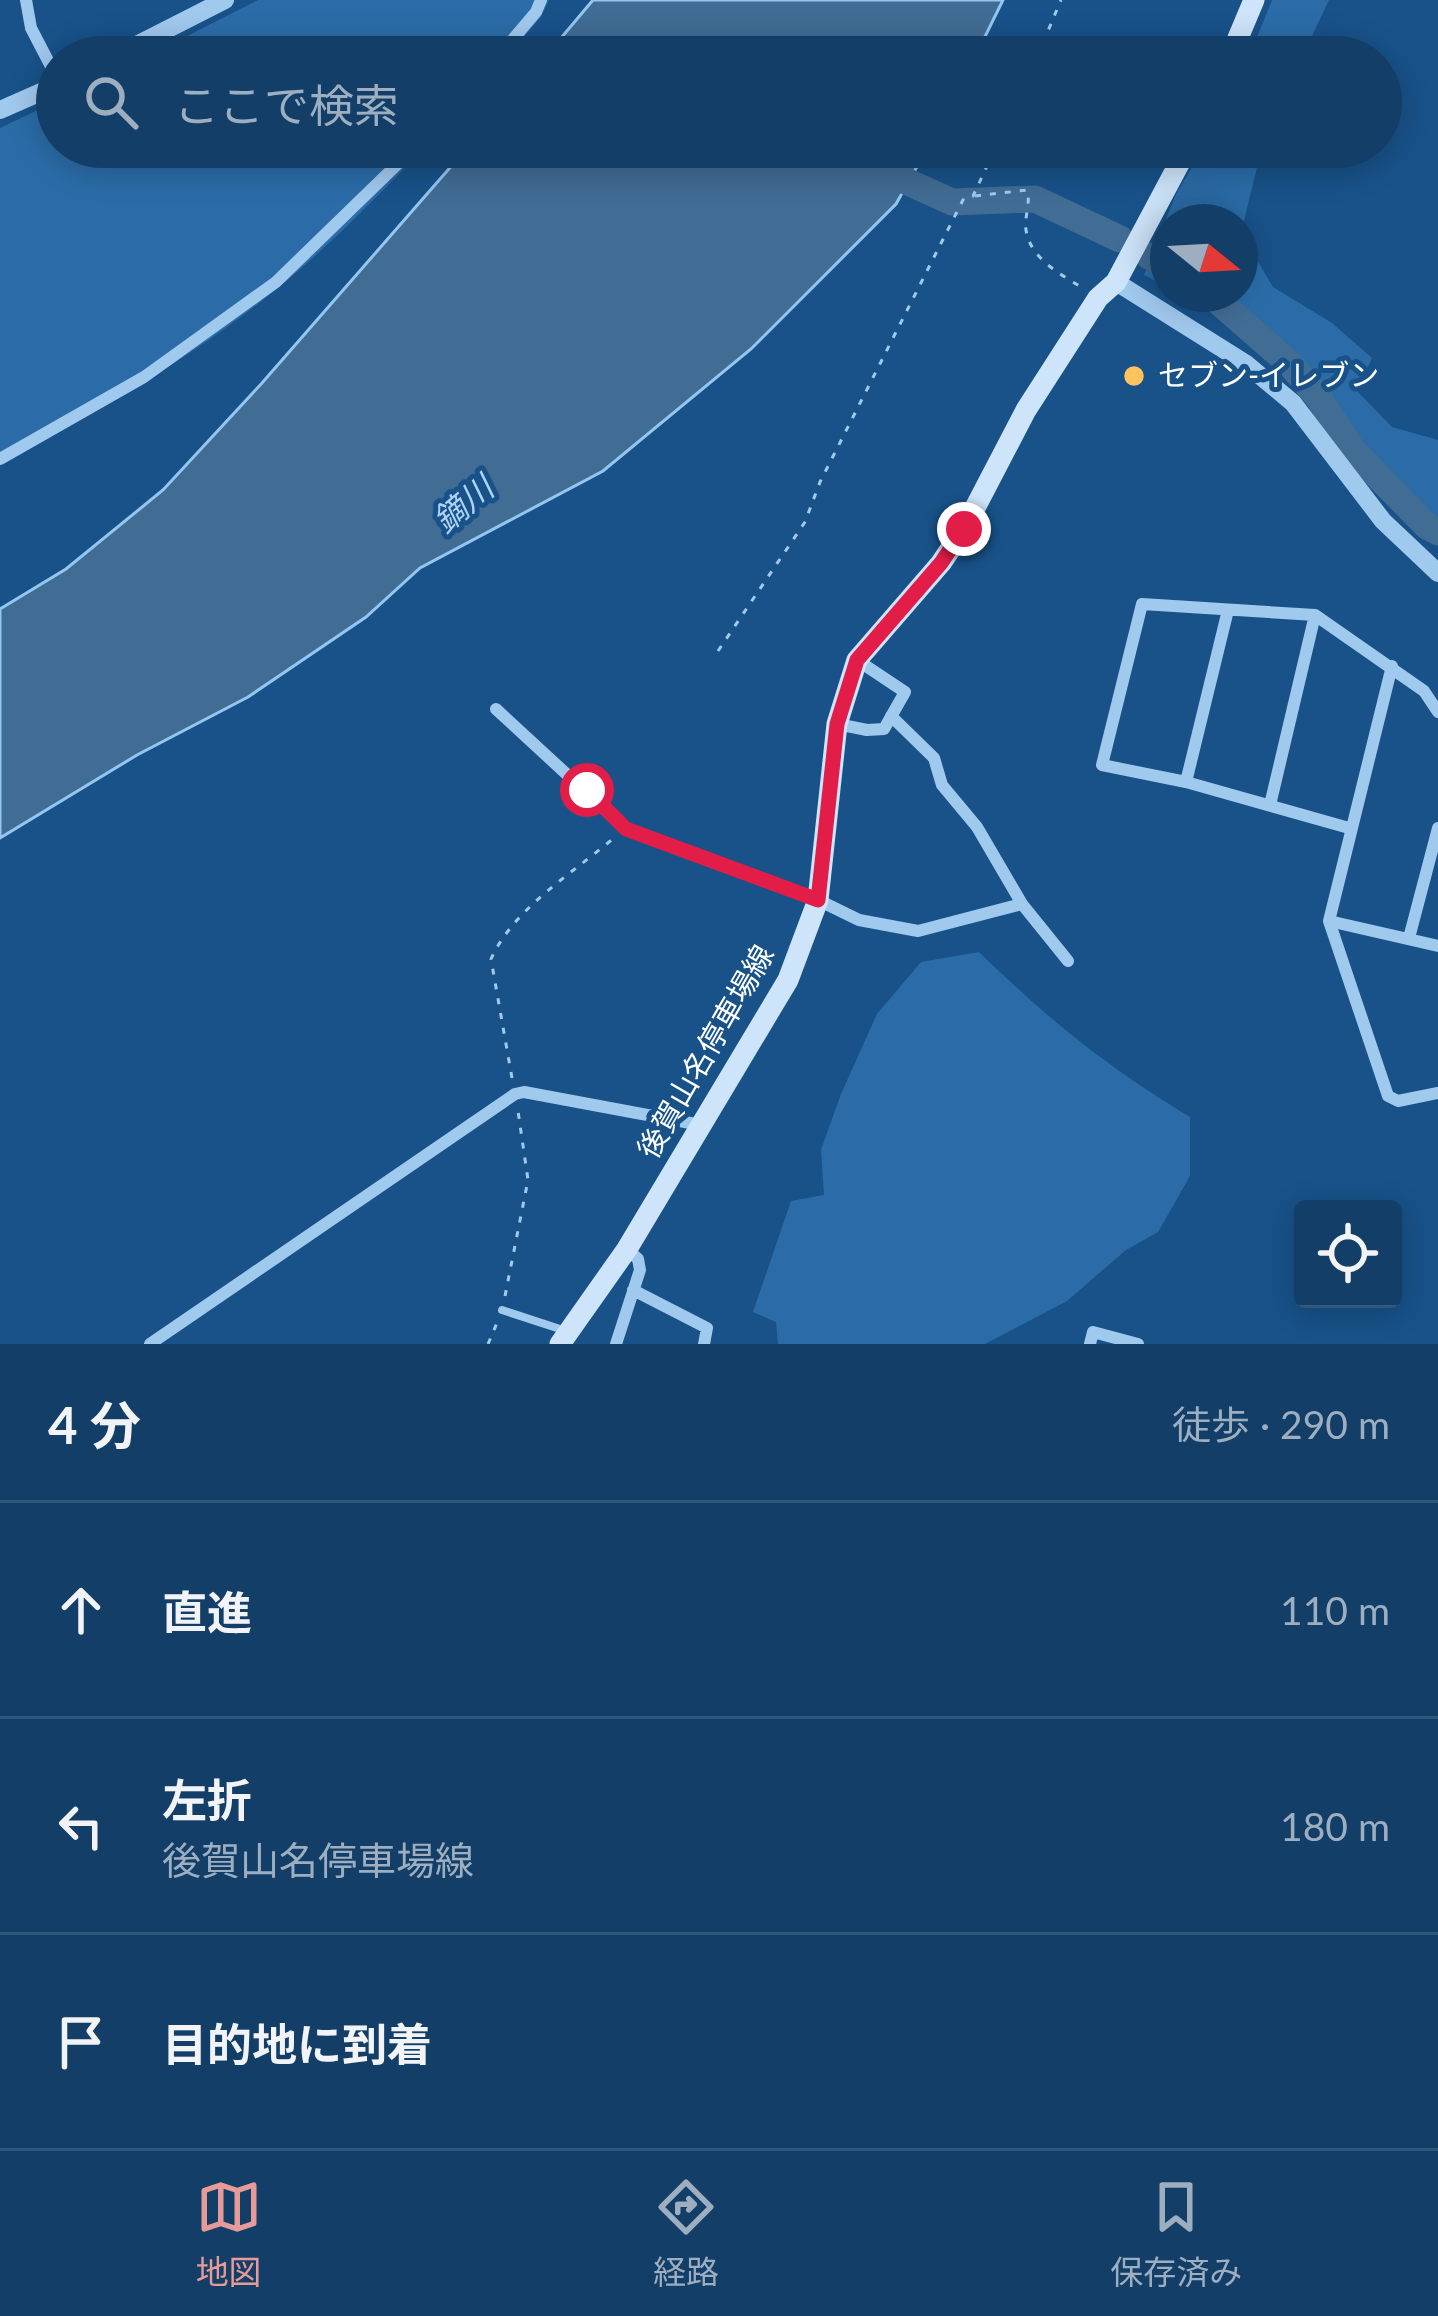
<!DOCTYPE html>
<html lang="ja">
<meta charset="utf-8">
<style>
:root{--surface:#123e67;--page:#1b456d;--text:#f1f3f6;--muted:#9caec0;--line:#31577b;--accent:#e69b98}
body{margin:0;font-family:Lato,"Noto Sans JP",sans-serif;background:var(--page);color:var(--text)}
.controls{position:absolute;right:36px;bottom:36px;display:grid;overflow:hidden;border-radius:12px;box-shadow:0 6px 30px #0003}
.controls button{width:108px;height:108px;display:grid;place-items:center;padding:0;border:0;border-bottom:3px solid var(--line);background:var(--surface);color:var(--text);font:60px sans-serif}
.compass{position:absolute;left:1150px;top:204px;width:108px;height:108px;border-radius:50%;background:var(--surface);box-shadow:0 6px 30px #0003;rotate:108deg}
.stop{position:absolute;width:36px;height:36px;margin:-27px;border:9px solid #e11d48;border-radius:50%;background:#fff}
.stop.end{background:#e11d48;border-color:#fff;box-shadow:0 3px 12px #0008}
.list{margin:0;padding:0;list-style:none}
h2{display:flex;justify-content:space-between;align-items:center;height:156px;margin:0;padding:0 48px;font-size:51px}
h2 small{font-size:39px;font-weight:400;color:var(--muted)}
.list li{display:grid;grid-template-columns:78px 1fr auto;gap:36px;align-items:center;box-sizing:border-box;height:216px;padding:0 48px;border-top:3px solid var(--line)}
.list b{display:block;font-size:45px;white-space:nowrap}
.list p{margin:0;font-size:39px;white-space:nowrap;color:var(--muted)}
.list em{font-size:39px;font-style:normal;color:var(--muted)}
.icon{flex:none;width:66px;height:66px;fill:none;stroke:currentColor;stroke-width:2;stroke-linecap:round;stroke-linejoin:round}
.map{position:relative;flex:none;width:1438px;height:1344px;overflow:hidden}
.search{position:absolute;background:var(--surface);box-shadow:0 6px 30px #0003;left:36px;right:36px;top:36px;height:132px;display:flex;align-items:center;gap:30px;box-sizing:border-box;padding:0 42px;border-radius:66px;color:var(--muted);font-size:45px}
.sheet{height:804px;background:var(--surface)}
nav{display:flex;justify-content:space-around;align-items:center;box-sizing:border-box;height:168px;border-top:3px solid var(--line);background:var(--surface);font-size:33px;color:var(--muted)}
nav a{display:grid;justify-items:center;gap:6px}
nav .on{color:var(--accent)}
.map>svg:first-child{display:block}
.green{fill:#2b6ca8}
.water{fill:#416c94;stroke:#93c6f0;stroke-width:3}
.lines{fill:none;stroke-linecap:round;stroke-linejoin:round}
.river{stroke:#416c94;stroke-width:27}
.path{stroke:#a0c9ee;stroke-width:3;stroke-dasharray:6 9;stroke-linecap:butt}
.service{stroke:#a0c9ee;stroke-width:8}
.minor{stroke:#a0c9ee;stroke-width:12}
.tertiary{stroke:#a0c9ee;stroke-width:18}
.secondary{stroke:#cde4fa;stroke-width:21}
.route{stroke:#e11d48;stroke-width:15}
.poi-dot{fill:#ffc35d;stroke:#185289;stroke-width:4.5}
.labels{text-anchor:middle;stroke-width:10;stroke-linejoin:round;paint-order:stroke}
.poi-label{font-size:30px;fill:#fff;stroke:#185289;text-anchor:start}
.street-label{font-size:30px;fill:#fff;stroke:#185289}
.water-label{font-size:33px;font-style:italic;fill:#acd3f5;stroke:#185289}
</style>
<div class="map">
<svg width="1438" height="1344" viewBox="0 0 1438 1344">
<rect width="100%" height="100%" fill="#185289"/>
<!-- green -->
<path class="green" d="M 258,0 L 549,0 L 541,17 L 506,57 L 146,57 Z
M 1272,0 L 1329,0 L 1302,57 L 1249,57 Z
M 57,101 L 57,147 L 425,147 C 378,195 332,244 279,287 C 194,357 97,412 0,464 L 0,128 Z
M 1204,147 L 1262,147 L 1241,233 L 1273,287 L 1332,323 L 1372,358 L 1357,391 L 1392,427 L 1438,440 L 1438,532 C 1392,471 1348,429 1292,378 C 1256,344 1227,316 1183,294 L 1240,294 L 1240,222 L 1168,222 L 1168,287 L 1144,275 L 1176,194 Z
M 979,952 C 1050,1021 1106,1066 1190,1117 L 1190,1176 L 1158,1232 L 1126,1250 L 1067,1301 L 985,1344 L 778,1344 L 776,1322 L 753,1312 L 791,1201 L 824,1195 L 821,1150 L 841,1094 L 877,1014 L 921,962 Z"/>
<!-- water -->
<path class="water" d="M 593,0 L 1003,0 L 975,57 L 545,57 Z
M 468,147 L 928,147 L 896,204 L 751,349 L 603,471 L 420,568 L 366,617 L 248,697 L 137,755 L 0,838 L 0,609 L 66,569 L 163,490 L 262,383 Z"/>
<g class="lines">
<!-- river -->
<path class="river" d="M 877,168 L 952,202 L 1035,199 L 1120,239
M 1149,256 L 1168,266
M 1210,294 L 1290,364 L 1318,397 L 1353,451 L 1427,526 L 1438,532"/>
<!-- path -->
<path class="path" d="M 1037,57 L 1061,0
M 975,196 L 1027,190 C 1031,204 1024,216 1026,230 C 1030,258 1060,274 1081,287
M 718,651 L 805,522 L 820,482 L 964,198 L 973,196 L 996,147
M 512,1078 L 491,959 C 514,908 573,873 615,837
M 505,1296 L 528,1180 L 518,1111
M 488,1344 L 497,1323"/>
<!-- service -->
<path class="service" d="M 502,1310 L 563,1330"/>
<!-- minor -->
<path class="minor" d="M 26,0 L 31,28 L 57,78
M 498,57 L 536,12 L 541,0
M 0,459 L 144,377 L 276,282 L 415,147
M 1392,666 L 1329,921 L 1388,1096 L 1398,1101 L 1438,1093
M 496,709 L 626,829 L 818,900 L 859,920 L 918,931 L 1022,904
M 891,716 L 934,758 L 942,785 L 977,827 L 1022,904 L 1068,961
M 837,724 L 867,730 L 884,729 L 905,692 L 857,660
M 1186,782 L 1228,610
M 1270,805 L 1315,615
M 1349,828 L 1186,782 L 1102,765 L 1142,604 L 1315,615 L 1424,691 L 1438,712
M 1329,921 L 1438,946
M 1409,938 L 1438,828
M 633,1290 L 707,1328 L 704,1344
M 150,1344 L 515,1094 L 524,1092 L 701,1125
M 616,1344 L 640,1270 L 638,1259 L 627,1249
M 1090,1344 L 1093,1332 L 1138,1344"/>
<!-- tertiary -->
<path class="tertiary" d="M 113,57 L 225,0
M 0,110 L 57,85
M 1116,282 L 1245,363 L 1293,403 L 1383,521 L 1438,573"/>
<!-- secondary -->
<path class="secondary" d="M 1230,57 L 1254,0
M 560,1344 L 627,1249 L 788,980 L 818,900 L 837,724 L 857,660 L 941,563 L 964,529 L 1026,410 L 1098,298 L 1116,282 L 1188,147"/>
</g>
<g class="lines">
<!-- route -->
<path class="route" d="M 587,790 L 626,829 L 818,900 L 837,724 L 857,660 L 941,563 L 964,529"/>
</g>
<!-- markers -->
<circle class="poi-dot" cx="1134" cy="376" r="12"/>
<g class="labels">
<!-- poi labels -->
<g class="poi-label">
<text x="1158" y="386">セブン-イレブン</text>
</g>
<!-- street labels -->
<g class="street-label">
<text transform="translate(706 1052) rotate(-60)" y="10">後賀山名停車場線</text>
</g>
<!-- water labels -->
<g class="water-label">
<text transform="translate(463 504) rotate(-40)" y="12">鏑川</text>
</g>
</g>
</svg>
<div class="controls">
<button><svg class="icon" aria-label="locate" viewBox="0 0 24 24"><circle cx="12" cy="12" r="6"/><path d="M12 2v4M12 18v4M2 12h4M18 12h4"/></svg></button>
</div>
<svg class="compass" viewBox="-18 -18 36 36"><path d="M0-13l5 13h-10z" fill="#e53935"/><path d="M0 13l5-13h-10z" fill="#9caec0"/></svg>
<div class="stop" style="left:587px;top:790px"></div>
<div class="stop end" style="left:964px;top:529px"></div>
<div class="search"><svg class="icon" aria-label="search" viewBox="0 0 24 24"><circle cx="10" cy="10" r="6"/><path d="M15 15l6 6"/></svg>ここで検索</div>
</div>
<section class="sheet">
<h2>4 分<small>徒歩 · 290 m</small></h2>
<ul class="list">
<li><svg class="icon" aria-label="ahead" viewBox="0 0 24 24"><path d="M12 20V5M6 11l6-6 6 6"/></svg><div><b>直進</b></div><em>110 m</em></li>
<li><svg class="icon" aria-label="left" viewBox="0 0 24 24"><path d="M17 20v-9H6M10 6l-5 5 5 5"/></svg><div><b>左折</b><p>後賀山名停車場線</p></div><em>180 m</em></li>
<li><svg class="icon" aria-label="arrive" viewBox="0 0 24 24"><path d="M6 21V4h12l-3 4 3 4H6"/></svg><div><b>目的地に到着</b></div></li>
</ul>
</section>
<nav>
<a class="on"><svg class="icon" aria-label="map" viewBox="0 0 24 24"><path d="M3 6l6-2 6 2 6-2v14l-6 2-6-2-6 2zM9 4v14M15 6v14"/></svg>地図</a>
<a><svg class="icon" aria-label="directions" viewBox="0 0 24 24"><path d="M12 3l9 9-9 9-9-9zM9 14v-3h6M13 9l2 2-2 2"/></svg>経路</a>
<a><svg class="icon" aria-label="saved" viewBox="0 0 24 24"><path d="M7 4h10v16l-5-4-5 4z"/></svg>保存済み</a>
</nav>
